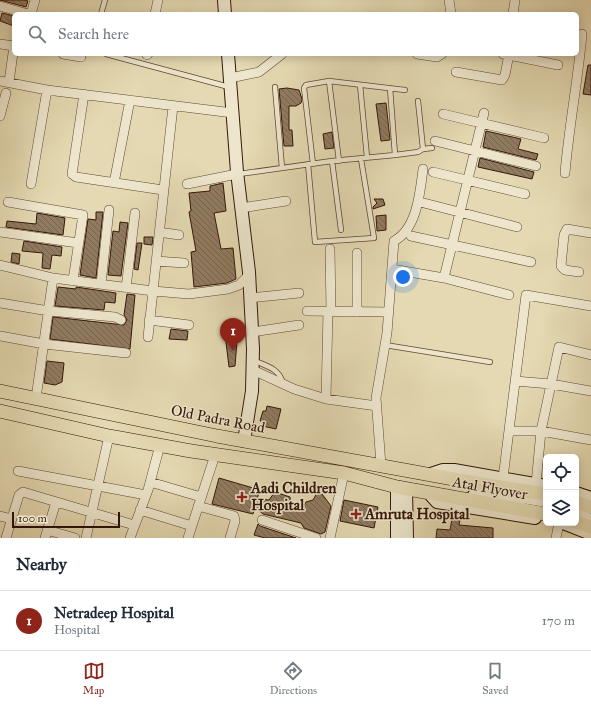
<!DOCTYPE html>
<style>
:root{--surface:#fff;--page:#f6f6f7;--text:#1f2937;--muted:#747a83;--line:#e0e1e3;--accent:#8f2418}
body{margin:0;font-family:"IM FELL Great Primer",serif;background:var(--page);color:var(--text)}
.controls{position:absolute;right:12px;bottom:12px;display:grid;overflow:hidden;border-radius:6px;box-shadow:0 2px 10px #0003}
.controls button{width:36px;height:36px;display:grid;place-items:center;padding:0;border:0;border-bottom:1px solid var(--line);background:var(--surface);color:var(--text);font:20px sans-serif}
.scale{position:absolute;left:12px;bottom:10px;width:108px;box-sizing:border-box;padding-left:4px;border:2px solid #341609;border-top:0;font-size:11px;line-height:14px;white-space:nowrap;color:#341609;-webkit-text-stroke:3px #ede6cd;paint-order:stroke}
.you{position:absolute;left:403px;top:277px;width:14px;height:14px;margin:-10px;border:3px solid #fff;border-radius:50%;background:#1a73e8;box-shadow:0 0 0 6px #1a73e833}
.badge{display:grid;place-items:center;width:26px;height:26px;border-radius:50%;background:var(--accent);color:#fff;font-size:13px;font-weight:700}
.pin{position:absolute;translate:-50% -33px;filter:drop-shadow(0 1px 2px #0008)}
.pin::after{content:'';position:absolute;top:21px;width:14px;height:12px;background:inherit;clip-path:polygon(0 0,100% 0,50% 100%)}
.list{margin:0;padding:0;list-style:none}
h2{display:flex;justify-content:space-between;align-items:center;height:52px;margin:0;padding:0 16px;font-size:17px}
h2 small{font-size:13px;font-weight:400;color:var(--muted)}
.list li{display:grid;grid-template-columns:26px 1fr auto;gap:12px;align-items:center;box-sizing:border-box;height:60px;padding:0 16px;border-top:1px solid var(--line)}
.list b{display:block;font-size:15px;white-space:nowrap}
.list p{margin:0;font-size:13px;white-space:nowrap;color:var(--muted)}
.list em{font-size:13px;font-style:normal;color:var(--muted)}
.icon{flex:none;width:22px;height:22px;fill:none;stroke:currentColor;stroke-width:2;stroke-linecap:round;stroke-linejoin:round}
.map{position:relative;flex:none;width:591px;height:538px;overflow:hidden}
.search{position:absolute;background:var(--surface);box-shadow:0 2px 10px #0003;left:12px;right:12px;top:12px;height:44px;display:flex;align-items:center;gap:10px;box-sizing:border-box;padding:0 14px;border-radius:6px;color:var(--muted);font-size:15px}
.sheet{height:112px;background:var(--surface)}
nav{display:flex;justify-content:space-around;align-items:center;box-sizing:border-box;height:56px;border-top:1px solid var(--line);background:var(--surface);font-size:11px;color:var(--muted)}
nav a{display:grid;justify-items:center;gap:2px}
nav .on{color:var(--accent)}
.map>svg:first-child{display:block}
.building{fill:url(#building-back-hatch);stroke:#341609}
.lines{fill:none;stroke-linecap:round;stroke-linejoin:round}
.lane-casing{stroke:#604733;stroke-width:6}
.street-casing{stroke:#604733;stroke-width:10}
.secondary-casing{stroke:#341609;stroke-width:14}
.primary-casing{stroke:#341609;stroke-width:14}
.lane{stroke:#ede6cd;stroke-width:4.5}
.street{stroke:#ede6cd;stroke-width:9}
.secondary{stroke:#ede6cd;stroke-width:12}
.primary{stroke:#e4d9b2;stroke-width:13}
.poi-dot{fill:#8f2418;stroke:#ede6cd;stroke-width:1.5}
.labels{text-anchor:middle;stroke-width:3;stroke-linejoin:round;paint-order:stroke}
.street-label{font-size:15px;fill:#341609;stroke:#ede6cd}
.poi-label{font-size:15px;font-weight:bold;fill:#341609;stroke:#ede6cd;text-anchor:start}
</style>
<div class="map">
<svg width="591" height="538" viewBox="0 0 591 538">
<defs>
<pattern id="building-back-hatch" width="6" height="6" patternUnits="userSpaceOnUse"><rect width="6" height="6" fill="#907b61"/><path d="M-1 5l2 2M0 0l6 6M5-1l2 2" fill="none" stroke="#76644e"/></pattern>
</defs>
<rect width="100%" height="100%" fill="#e4d9b2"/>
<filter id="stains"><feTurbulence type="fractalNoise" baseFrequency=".005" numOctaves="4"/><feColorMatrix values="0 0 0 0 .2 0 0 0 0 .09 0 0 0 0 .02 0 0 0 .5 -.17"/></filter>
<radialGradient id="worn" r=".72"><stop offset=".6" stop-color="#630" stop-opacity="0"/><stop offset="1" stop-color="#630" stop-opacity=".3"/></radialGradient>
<!-- building -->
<path class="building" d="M 0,0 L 25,0 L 28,1 L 26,7 Z
M 2,13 L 14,16 L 14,26 L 0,21 Z
M 588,65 L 591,65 L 591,95 L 583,94 Z
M 287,88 L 299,90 L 302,99 L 301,103 L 296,106 L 289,106 L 289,130 L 292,130 L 293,146 L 284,146 L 279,89 Z
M 386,103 L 390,140 L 381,141 L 376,104 Z
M 486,131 L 521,139 L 518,149 L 538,154 L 536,160 L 483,147 Z
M 332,132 L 334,148 L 325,149 L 323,134 Z
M 480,158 L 534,172 L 532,179 L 478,167 Z
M 223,183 L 226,211 L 214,213 L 221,249 L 233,248 L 236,279 L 227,283 L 194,287 L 191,252 L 196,251 L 189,212 L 191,211 L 189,193 L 210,191 L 210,186 Z
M 374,199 L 383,199 L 385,205 L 373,209 L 373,207 L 377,203 Z
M 96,212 L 103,212 L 96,278 L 80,275 L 88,219 L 96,220 Z
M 37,213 L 65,218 L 63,235 L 6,227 L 7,221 L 36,224 Z
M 386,215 L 386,230 L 377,231 L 376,216 Z
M 120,222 L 128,223 L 121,276 L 108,275 L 113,231 L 119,232 Z
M 144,237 L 153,237 L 152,245 L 144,244 Z
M 24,241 L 62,247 L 61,256 L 52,255 L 50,269 L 42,268 L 43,253 L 22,251 Z
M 137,243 L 142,243 L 138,270 L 134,269 Z
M 12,253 L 20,254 L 19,264 L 11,262 Z
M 58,287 L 76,289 L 76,287 L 116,293 L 115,303 L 105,302 L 104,310 L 55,306 Z
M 127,294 L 135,295 L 130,349 L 50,339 L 53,317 L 124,325 L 127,320 L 124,315 Z
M 171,329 L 188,331 L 187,340 L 169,339 Z
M 237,341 L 235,366 L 229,367 L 226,342 Z
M 47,361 L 64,363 L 62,382 L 55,385 L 44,383 Z
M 267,406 L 281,409 L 276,429 L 262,426 L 263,422 L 260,421 L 263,411 L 266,411 Z
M 219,478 L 260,490 L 257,499 L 269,500 L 274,493 L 278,493 L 290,497 L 291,504 L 304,506 L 306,502 L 313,500 L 317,493 L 322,494 L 331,506 L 325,532 L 321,534 L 304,528 L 301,523 L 263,514 L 255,507 L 253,514 L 212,504 Z
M 344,500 L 378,507 L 374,528 L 340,521 Z
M 452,519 L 460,520 L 459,525 L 493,528 L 493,538 L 436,538 L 437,529 L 450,530 Z
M 258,524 L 260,526 L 296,538 L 265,538 L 254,535 Z"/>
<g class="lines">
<!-- lane casing -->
<g class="lane-casing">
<path id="lane" d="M 101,14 L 105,0
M 106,54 L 229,87
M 329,81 L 339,161
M 360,85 L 367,157
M 275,87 L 282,168
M 423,149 L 432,148
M 395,155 L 418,152 L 423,149 L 418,101
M 332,161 L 341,230
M 308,164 L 315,242 L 374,238 L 361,159
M 313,164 L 304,88 L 306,85 L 329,81 L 405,90
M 239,174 L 332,161 L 395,155 L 390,88
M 385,345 L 490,362
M 255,361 C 267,366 280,369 283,384"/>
</g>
<!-- street casing -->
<g class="street-casing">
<path id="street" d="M 449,0 L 451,14
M 0,6 L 28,14
M 31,14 L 35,0
M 155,14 L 158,0
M 513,14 L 515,0
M 0,44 L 14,46
M 63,54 L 81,57
M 417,54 L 437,57 L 442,54
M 503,54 L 558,65
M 147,55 L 148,54
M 456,72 L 502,80 L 505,75 L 509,54
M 230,78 L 259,72 L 282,54
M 0,81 L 47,90 L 233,113
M 9,82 L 14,46
M 84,94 L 72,174 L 76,177 L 163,190
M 443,114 L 544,138
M 0,116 L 6,93
M 435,141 L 536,166
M 433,172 L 525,194
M 565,173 C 569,126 578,80 582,34
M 114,183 L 130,100
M 31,184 L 47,90
M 187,184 L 237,174
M 8,202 L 83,215 L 73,280
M 420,202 L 517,227
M 241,208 L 286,201
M 0,232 L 78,243
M 159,232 L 179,235
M 411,236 L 531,262
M 330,249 L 331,311
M 156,261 L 184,263
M 0,265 L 53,278
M 392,269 L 444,278 L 484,113
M 579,272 L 565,270 L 561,266 L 564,235 L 567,229 L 591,233
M 444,278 L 509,295
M 101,284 L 109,210
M 126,288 L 135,213
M 250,298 L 299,293
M 0,303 L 49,311 L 115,317 L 121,320
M 307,311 L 389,312
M 357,312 L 357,253
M 149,320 L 189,325
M 252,332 L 299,325
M 0,336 L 44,344 L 126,353
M 148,337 L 173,106
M 253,370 L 294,389 L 326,399 L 377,406
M 515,381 L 551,384 L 591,391
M 36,398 L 53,278 L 153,291 L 189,294 L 228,289 L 239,285 L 249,275
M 326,399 L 328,311
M 509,431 L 541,431 L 591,440
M 381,465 L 376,398 L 387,333 L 394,241 C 417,229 420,193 423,169
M 18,471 L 146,495
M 503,478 L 526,295 L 591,306
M 150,482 L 201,497
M 536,484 L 541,431 L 559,347 L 591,355
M 198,506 L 234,516 L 235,521 L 230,538
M 140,510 L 192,526
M 0,516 L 12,519
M 262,520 L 316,538
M 47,530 L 75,538
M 6,538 L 19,495 L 23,492 L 134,525
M 45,538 L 56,502
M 86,538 L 109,436
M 130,538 L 148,490 L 160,445
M 188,538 L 215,455
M 330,538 L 344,473
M 556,538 L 559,523"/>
</g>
<!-- secondary casing -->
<g class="secondary-casing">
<path id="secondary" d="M 224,0 L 225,14
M 228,54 L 237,172 L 249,272 L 253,349 L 252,391 L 244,441
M 431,474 L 443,470 L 454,470 L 546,486
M 397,487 L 397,538
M 406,489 L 407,538
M 429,493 L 437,502 L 535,518
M 576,493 L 591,498
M 474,495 L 519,502
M 511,495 L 546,501
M 576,514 L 591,520
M 563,523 L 591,534"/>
</g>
<!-- primary casing -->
<g class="primary-casing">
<path id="primary" d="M 0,391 L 217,436 L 481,484 L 546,494
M 0,411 L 109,436 L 191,451 L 344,473 L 397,487 L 546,514
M 576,502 L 591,507
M 576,522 L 591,527"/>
</g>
<!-- lane -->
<use href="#lane" class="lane"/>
<!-- street -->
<use href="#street" class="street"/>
<!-- secondary -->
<use href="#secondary" class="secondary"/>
<!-- primary -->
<use href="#primary" class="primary"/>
</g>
<!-- markers -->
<g class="poi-dot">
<path d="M240 491h4v4h4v4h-4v4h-4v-4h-4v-4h4z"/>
<path d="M354 508h4v4h4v4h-4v4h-4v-4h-4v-4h4z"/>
</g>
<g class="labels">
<!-- street labels -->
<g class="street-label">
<text transform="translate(218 419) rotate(11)" y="5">Old Padra Road</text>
<text transform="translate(490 488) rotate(10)" y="5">Atal Flyover</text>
</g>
<!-- poi labels -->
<g class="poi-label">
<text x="251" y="493">Aadi Children<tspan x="251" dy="17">Hospital</tspan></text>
<text x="365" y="519">Amruta Hospital</text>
</g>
</g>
<rect width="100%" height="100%" filter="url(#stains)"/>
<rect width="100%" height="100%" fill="url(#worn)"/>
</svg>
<div class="controls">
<button><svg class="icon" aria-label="locate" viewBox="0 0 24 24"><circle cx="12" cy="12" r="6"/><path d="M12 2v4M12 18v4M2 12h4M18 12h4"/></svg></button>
<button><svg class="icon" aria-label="layers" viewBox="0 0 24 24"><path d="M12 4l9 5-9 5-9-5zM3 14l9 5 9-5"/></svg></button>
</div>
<div class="scale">100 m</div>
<div class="you"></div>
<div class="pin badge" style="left:233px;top:351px">1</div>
<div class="search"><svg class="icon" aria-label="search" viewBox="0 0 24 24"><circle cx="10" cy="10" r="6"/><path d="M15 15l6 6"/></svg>Search here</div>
</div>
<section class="sheet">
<h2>Nearby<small></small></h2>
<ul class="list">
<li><span class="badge">1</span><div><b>Netradeep Hospital</b><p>Hospital</p></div><em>170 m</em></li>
</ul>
</section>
<nav>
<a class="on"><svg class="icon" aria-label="map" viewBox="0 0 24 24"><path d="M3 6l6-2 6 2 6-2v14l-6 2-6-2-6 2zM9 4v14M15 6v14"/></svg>Map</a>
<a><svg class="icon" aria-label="directions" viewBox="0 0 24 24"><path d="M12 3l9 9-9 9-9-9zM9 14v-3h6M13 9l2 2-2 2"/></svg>Directions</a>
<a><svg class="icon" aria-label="saved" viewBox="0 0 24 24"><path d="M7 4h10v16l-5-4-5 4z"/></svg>Saved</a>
</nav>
